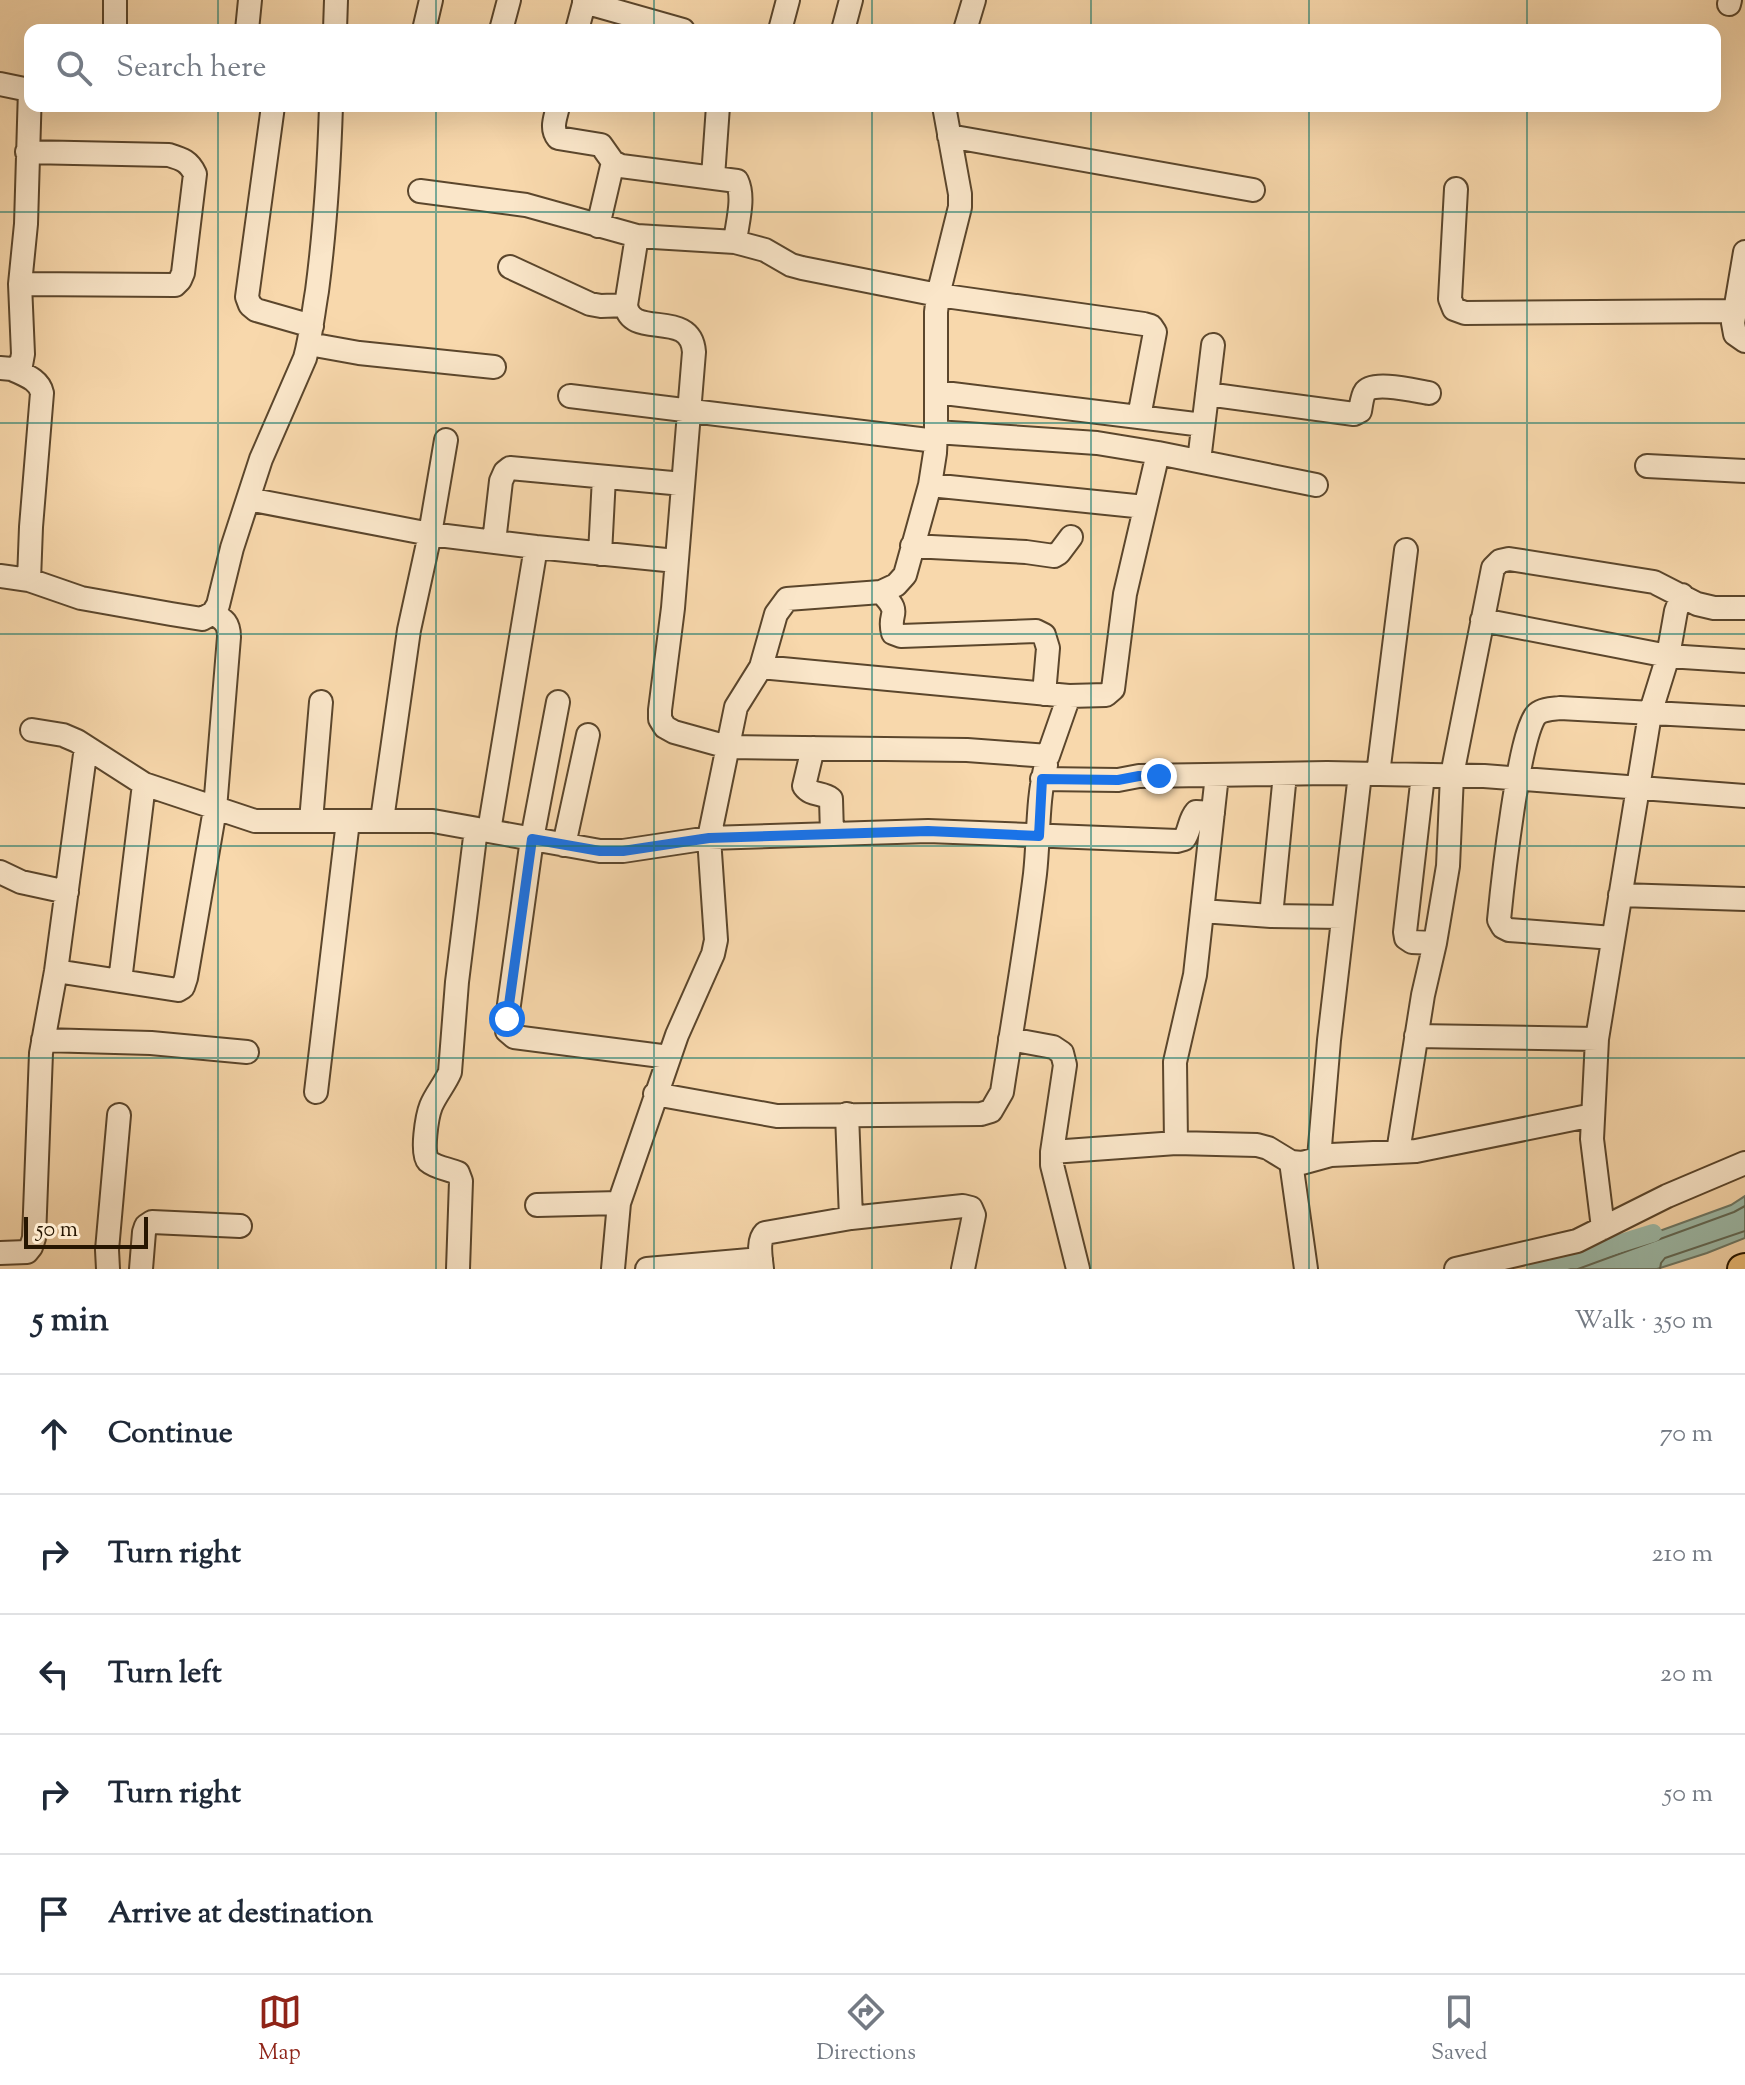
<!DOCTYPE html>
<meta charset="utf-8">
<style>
:root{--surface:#fff;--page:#f6f6f7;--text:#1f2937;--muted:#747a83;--line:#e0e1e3;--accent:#8f2418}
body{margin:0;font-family:"Sorts Mill Goudy",serif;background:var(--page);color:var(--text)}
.scale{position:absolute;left:24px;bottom:20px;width:124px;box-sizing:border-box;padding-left:8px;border:4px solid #271601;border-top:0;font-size:22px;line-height:28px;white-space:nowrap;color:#271601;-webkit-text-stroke:6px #fae6c9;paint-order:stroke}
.stop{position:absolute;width:24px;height:24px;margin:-18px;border:6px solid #1a73e8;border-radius:50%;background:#fff}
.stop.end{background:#1a73e8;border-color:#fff;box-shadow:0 2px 8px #0008}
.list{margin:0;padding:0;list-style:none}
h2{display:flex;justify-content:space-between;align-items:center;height:104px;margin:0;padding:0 32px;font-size:34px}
h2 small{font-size:26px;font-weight:400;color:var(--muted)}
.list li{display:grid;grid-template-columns:52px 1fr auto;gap:24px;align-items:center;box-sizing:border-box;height:120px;padding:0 32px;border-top:2px solid var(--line)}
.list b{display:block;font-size:30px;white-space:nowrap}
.list em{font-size:26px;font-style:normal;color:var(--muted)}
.icon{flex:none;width:44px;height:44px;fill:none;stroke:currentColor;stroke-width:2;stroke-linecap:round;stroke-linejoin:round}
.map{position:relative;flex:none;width:1745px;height:1269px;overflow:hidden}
.search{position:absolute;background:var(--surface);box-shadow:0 8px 32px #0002;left:24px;right:24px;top:24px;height:88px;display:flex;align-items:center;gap:20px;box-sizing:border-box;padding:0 28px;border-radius:16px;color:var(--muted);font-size:30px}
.sheet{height:704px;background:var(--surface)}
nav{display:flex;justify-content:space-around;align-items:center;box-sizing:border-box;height:112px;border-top:2px solid var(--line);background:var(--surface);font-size:22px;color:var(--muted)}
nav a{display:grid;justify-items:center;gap:4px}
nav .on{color:var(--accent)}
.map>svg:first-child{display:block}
.water{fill:#9dbaa8;stroke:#6e7865;stroke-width:2}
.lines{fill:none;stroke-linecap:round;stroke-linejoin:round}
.shore{stroke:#626854;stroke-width:2}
.canal{stroke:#9dbaa8;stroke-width:18}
.minor-casing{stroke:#5b462c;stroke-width:26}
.major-casing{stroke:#271601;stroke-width:32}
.minor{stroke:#fae6c9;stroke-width:22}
.major{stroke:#ecbc76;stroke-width:28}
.route{stroke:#1a73e8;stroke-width:10}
.grid{fill:none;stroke:#0f766e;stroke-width:2;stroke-opacity:0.55}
</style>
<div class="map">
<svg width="1745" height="1269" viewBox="0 0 1745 1269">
<rect width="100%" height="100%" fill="#f8d8ac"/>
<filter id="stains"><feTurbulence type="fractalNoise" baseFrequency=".0025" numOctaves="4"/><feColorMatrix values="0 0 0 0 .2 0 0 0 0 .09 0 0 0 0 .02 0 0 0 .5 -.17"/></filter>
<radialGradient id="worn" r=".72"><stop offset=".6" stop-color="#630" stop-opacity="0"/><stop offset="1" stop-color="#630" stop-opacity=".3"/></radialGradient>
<!-- water -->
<path class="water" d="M 1745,1196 L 1745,1238 L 1707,1253 L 1657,1269 L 1555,1269 L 1731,1205 Z"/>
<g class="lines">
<!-- shore -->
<path class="shore" d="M 1578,1269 L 1734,1212 L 1745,1206
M 1660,1269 L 1661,1263 L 1665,1258 L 1745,1231"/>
<!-- canal -->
<path class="canal" d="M 1537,1269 L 1653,1233"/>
<!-- minor casing -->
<g class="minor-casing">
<path id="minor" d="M 584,2 L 683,30
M 1729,4 L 1730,0
M 115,30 L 115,0
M 247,30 L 250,0
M 335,30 L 336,0
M 424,30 L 431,0
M 501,30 L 509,0
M 577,30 L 585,0
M 780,30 L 788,0
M 843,30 L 851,0
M 965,30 L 974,0
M 0,84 L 29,90
M 273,106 L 247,297 L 250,305 L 256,310 L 312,326
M 558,106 C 556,117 550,128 558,138 L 601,145 L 613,162 L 621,166 L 737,181 C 745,198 737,223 735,242
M 949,136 L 1253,190
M 713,177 L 718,106
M 1456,189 L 1450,299 L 1454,309 L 1465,313 L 1735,311
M 420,191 L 526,205 L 637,236 L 735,242 L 765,250 L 791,265 L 802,268 L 938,295 L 1144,324 L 1151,326 L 1155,332 L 1139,417
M 598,226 L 613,162
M 637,236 L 626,305 C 630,340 691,308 694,352 L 673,608 L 660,710 L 660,719 L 665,727 L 674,732 L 728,747 L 967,750 L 1048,756 L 1069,696 L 1106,695 L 1113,689 L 1125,594 L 1158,453 L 1097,443 L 936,432
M 1745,252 L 1733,323 L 1735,334 L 1745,341
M 510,267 L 590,304 L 601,306 L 626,305
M 20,284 L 175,285 L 180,280 L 183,273 L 195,174 C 189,161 182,159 169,155 L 27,152
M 309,344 L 359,353 L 494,367
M 0,368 L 12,369 L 21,365 L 23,354 L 20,284 L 26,224 L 30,89
M 12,369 C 24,375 39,379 42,393 L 31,527 L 29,580
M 936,392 L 1203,425
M 1207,394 L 1354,414 L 1360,411 C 1361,406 1362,396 1365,392 C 1372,380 1416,391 1429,393
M 570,396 L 936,441
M 1158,453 L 1316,485
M 1199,461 L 1213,345
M 1647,466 L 1745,471
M 930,485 L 1145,507
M 248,499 L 430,534 L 536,547 L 676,561
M 494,542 L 501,481 L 505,472 L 510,468 L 683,484
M 912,546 L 1026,552 L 1054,556 L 1059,553 L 1071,537
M 600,554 L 604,477
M 0,576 L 29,580 L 81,598 L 171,614 L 202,619 L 213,613 L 218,605 L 232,548 L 261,459 L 305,358 C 311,336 313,314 317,291 C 325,230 329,168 331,106
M 881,592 C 904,616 887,611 893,633 L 901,636 L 1036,631 L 1044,635 L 1048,648 L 1044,694
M 1482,620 L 1668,656 L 1745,661
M 761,667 L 1069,696
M 558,702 L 532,839 L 507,1019 L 507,1031 L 514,1037 L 669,1057
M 32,730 L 63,735 L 77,741 L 144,784 L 255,821 L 433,821 L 600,851 L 623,851 L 709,838 L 928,831 L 1177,841 L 1184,839 C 1190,831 1189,820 1196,812 L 1213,813
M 813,748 L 804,786 C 811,796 822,792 831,799 L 832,834
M 1378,774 L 1406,550
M 1423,775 L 1405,932 L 1406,938 L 1412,942 L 1435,943
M 1042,779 L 1118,780 L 1139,776 L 1327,773 L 1484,776 L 1745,796
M 382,820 L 409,630 L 430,534 L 446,440
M 311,821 L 321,702
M 489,831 L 536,547
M 564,845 L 588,735
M 0,872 L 21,882 L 67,892
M 1620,895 L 1745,899
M 1202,911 L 1271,916 L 1343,917
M 1271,916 L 1285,774
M 1613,938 L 1509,930 L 1503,927 L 1499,920 C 1502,889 1519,729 1537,714 C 1543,709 1553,709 1560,708 L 1745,718
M 56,971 L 120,981 L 144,784
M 120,981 L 178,990 L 183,987 L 186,978 L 215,809 L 229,637 C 229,623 224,620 213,613
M 1416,1036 L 1597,1039
M 1010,1039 L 1053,1047 L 1062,1053 L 1065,1065 L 1052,1152 L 1052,1165 L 1078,1269
M 43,1040 L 151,1043 L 247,1052
M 316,1092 L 348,821
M 655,1094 L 777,1116 L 981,1114 L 991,1111 L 1002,1092 C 1013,1020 1026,947 1035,874 C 1039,838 1037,800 1046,765
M 847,1114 L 851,1218
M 1176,1143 L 1175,1062 L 1195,975 L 1217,775
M 1052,1152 L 1176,1143 L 1257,1145 L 1268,1148 L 1291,1162 L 1302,1163 L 1331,1155 L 1416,1151 L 1593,1115
M 1398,1152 L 1423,995 L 1435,943 L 1448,866 L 1452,775 L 1493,568 L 1500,561 L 1509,559 L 1654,582 L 1697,604 L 1714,608 L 1745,608
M 1319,1158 L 1329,1040 L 1360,774
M 1291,1162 L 1306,1269
M 537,1205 L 619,1203
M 1603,1228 L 1592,1139 L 1597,1039 L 1650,714 L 1668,656 L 1676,611 L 1682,595
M 0,1253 L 27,1252 L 31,1247 L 34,1238 L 41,1053 L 56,971 L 86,747
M 108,1269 L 107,1250 L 119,1115
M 141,1269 L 144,1232 L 146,1226 L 152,1222 L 240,1226
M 458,1269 L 461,1181 L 458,1173 C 449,1169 436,1168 428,1161 C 421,1154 427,1116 431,1106 C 436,1094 445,1084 450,1072 L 457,982 L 476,829
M 613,1269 L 619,1203 L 677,1035 L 713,954 L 716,940 L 709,838 L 715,809 L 736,707 L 761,667 L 776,614 L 787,599 L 881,592 L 896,585 L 905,575 L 930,485 L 935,453 L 936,432 L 936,312 L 938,295 L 960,207 L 960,194 L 944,106
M 647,1269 L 761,1259
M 762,1269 C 761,1258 757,1241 765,1233 L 851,1218 L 963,1206 L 971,1208 L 974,1215 L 963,1269
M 1456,1269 L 1577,1241 L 1667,1196 L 1745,1163"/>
</g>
<!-- major casing -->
<g class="major-casing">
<path id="major" d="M 1742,1269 L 1745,1268"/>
</g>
<!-- minor -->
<use href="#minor" class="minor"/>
<!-- major -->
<use href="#major" class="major"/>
</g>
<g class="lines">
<!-- route -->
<path class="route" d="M 507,1019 L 532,839 L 600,851 L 623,851 L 709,838 L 928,831 L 1039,836 L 1042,779 L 1118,780 L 1139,776 L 1159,776"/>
</g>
<!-- grid -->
<path class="grid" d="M 218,0 L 218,30M 436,0 L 436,30M 654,0 L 654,30M 872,0 L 872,30M 1091,0 L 1091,30M 1309,0 L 1309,30M 1527,0 L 1527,30M 218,106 L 218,1269M 436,106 L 436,1269M 654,106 L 654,1269M 872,106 L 872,1269M 1091,106 L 1091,1269M 1309,106 L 1309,1269M 1527,106 L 1527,1269M 0,212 L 1745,212M 0,423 L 1745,423M 0,634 L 1745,634M 0,846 L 1745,846M 0,1058 L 1745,1058"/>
<rect width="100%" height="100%" filter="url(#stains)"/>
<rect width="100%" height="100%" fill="url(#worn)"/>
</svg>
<div class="scale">50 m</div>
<div class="stop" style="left:507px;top:1019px"></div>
<div class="stop end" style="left:1159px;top:776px"></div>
<div class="search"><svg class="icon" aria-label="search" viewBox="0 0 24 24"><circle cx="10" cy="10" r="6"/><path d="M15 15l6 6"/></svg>Search here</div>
</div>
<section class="sheet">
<h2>5 min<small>Walk · 350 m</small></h2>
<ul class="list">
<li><svg class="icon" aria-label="ahead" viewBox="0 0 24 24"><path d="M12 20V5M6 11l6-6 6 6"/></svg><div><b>Continue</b></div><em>70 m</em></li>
<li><svg class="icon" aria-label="right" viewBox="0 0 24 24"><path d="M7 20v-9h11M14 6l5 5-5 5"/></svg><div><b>Turn right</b></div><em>210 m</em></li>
<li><svg class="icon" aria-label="left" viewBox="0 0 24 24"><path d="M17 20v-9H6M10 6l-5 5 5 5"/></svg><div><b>Turn left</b></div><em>20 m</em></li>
<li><svg class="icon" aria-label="right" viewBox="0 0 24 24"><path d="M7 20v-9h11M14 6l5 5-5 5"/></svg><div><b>Turn right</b></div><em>50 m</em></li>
<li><svg class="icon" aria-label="arrive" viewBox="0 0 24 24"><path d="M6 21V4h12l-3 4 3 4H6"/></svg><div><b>Arrive at destination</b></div></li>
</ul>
</section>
<nav>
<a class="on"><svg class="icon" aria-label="map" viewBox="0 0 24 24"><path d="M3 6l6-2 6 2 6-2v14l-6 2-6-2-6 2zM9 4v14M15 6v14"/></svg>Map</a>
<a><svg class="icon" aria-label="directions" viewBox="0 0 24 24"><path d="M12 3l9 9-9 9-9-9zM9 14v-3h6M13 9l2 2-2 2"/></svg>Directions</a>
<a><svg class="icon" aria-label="saved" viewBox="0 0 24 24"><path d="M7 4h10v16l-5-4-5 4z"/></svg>Saved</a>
</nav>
